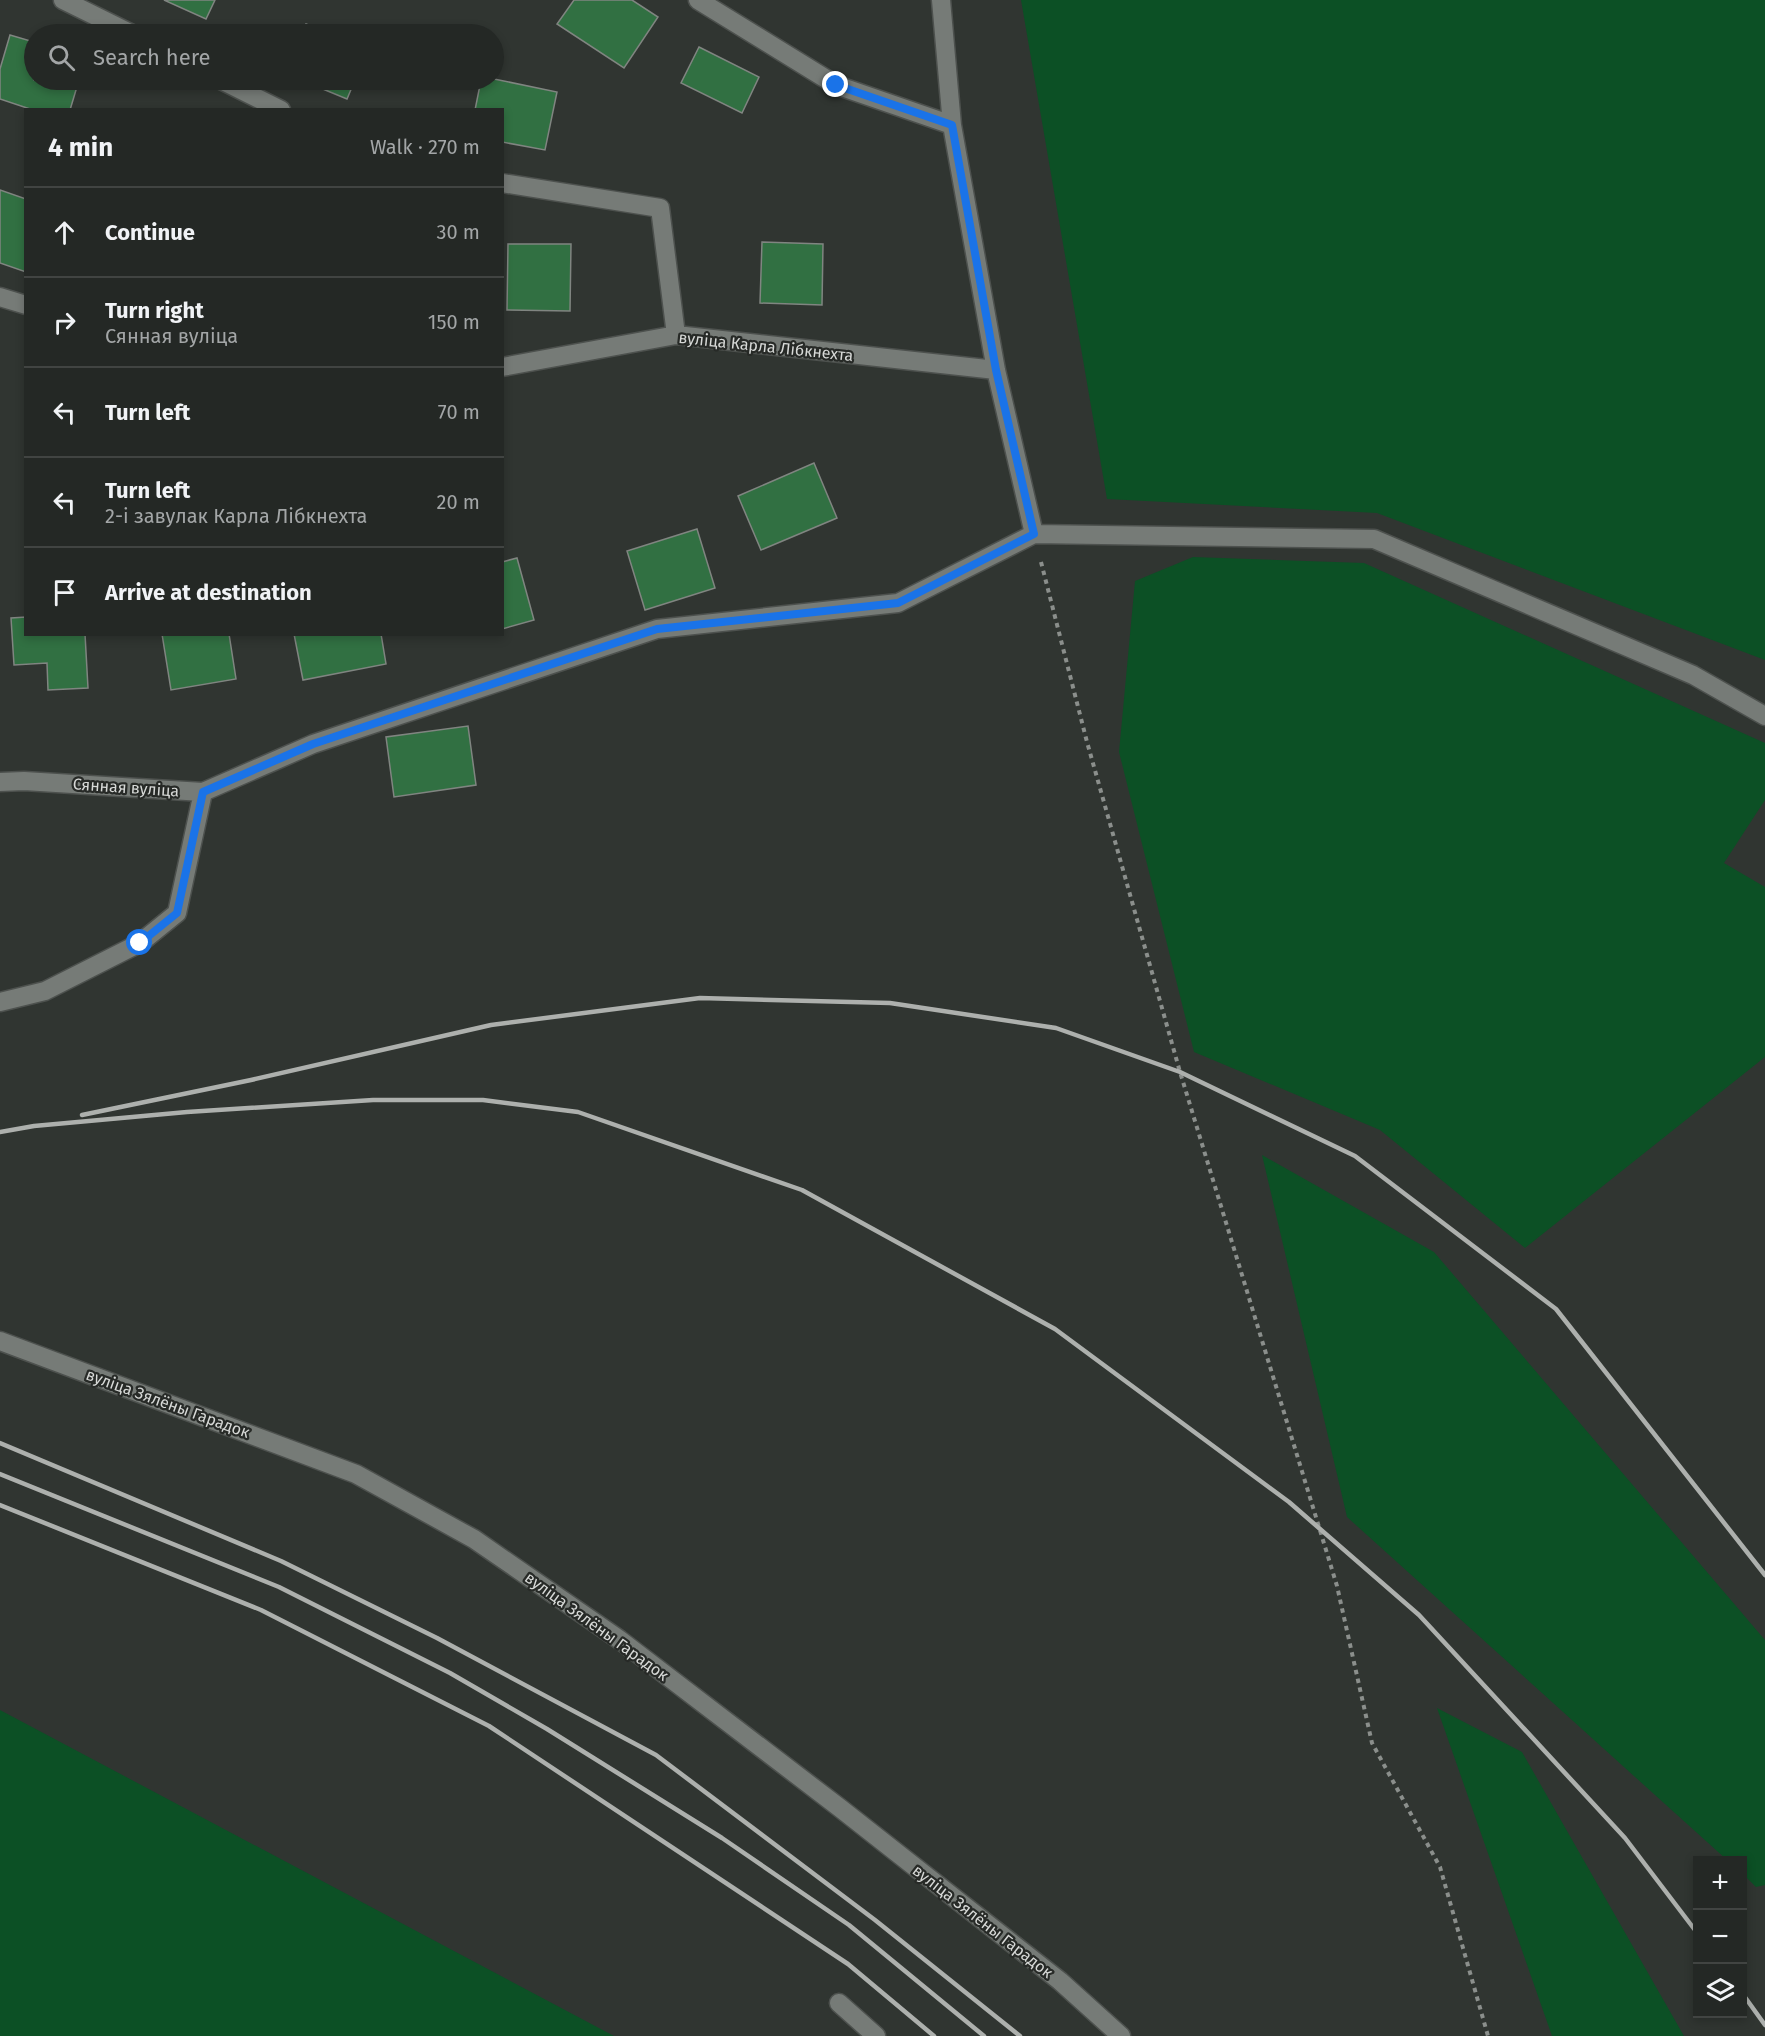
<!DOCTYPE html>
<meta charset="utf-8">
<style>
:root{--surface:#242825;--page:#2c302d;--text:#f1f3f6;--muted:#a3a6a7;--line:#414442}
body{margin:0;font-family:"Fira Sans",sans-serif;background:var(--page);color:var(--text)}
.controls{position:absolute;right:18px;bottom:18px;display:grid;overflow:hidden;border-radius:0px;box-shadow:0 3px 9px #0003}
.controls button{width:54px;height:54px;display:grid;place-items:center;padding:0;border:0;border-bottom:2px solid var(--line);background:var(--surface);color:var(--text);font:30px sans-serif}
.stop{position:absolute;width:18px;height:18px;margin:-14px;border:4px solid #1a73e8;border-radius:50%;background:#fff}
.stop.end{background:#1a73e8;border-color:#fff;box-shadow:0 2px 6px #0008}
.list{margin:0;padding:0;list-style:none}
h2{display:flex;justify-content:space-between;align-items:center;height:78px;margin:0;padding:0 24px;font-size:26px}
h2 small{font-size:20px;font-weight:400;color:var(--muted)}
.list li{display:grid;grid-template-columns:39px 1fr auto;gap:18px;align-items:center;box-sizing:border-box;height:90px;padding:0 24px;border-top:2px solid var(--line)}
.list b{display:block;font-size:22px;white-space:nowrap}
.list p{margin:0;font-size:20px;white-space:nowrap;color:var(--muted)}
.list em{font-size:20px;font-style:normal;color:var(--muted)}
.icon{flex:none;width:33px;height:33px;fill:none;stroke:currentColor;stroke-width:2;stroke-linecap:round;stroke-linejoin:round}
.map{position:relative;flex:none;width:1765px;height:2036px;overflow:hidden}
.search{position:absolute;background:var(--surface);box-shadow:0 3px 9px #0003;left:24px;top:24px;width:480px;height:66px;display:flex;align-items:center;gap:15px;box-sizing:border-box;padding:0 21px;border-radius:33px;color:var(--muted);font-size:22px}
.panel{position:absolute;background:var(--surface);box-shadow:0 3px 9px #0003;left:24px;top:108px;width:480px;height:528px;border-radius:0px}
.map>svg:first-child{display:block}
.green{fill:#0c5025}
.building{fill:#317042;stroke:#808581;stroke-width:1.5}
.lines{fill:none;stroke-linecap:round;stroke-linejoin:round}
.minor-casing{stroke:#4d514e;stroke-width:21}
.path{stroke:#8b8f8c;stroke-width:4;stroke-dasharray:4.5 4.5;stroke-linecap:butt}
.minor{stroke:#767b77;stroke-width:18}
.rail{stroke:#adb0ad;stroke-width:4.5}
.route{stroke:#1a73e8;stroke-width:8}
.labels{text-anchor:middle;stroke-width:4.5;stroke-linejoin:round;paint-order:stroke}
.street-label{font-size:16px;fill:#d7d9d7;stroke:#272a27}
</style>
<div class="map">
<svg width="1765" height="2036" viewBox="0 0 1765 2036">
<rect width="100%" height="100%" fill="#303531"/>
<!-- green -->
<path class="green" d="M 1021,0 L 1765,0 L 1765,660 L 1377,513 L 1107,499 Z
M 1193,557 L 1364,563 L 1765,743 L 1765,800 L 1724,863 L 1765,887 L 1765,1057 L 1525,1248 L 1380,1130 L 1194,1052 L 1119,752 L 1135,581 Z
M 1262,1155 L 1434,1252 L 1765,1640 L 1765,1885 L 1756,1887 L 1743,1874 L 1742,1860 L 1727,1860 L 1347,1517 Z
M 1437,1708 L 1522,1752 L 1684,2036 L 1552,2036 Z
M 0,1710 L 614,2036 L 0,2036 Z"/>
<!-- building -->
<path class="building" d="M 164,0 L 215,0 L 206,19 Z
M 574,0 L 632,0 L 658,17 L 624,68 L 557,24 Z
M 306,24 L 331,34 L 302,34 Z
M 10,35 L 34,42 L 34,80 L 79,80 L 70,110 L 33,110 L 0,99 L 0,69 Z
M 699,47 L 759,77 L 742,113 L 681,83 Z
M 494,79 L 557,92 L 545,150 L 502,142 L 502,110 L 475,110 L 481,80 Z
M 301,80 L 355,80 L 347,99 Z
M 0,190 L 26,199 L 26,272 L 0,263 Z
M 762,242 L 823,244 L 822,305 L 760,303 Z
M 508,244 L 571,244 L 570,311 L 507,310 Z
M 814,463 L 837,518 L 761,550 L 738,496 Z
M 697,529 L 715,588 L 645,610 L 627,551 Z
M 517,558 L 534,620 L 502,629 L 502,562 Z
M 26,617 L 26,634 L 85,634 L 88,688 L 48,690 L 47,663 L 14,665 L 11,618 Z
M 162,634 L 229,634 L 236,679 L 171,690 Z
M 294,634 L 381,634 L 386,664 L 303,680 Z
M 468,726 L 476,785 L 394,797 L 386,737 Z"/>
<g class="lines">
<!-- minor casing -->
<g class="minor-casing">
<path id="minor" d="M 63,0 L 132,34
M 698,0 L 836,85 L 952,125
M 941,0 L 952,125 L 996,370 L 1034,534
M 221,80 L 281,110
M 502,183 L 660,208 L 676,335
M 0,297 L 26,305
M 502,367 L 676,335 L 996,370
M 0,782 L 24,781 L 203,792 L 313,744 L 657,629 L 898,603 L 1034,534 L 1374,539 L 1693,675 L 1765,716
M 0,1002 L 45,991 L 140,943 L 177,913 L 203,792
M 0,1341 L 356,1474 L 474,1539 L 620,1640 L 840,1808 L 1060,1981 L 1121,2036
M 839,2003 L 876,2036"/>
</g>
<!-- path -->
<path class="path" d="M 1041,562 L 1087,742 L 1180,1072 L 1337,1586 L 1372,1743 L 1440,1867 L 1488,2036"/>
<!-- minor -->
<use href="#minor" class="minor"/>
<!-- rail -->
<path class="rail" d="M 82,1115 L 251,1080 L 491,1025 L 700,998 L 890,1003 L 1056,1028 L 1180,1072 L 1355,1156 L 1556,1309 L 1765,1575
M 0,1132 L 34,1126 L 187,1112 L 373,1100 L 483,1100 L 578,1112 L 802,1190 L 1055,1329 L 1289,1502 L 1419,1615 L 1625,1838 L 1698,1934
M 0,1443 L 281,1561 L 437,1638 L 656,1755 L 875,1920 L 1020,2036
M 0,1474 L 279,1587 L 450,1673 L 547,1729 L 722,1838 L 849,1925 L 984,2036
M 0,1505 L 261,1610 L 489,1726 L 848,1964 L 934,2036
M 1742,1993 L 1765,2025"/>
</g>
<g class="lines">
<!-- route -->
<path class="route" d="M 140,943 L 177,913 L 203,792 L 313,744 L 657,629 L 898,603 L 1034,534 L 996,370 L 952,125 L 836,85"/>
</g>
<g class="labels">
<!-- street labels -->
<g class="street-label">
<text transform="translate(766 346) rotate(6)" y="6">вуліца Карла Лібкнехта</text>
<text transform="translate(126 787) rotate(4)" y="6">Сянная вуліца</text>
<text transform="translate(168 1403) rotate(20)" y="6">вуліца Зялёны Гарадок</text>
<text transform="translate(597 1626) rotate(36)" y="6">вуліца Зялёны Гарадок</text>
<text transform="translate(983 1921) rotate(38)" y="6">вуліца Зялёны Гарадок</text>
</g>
</g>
</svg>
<div class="controls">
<button>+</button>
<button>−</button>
<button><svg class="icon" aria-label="layers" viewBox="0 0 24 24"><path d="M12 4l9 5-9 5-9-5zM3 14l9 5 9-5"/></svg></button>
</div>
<div class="stop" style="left:140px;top:943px"></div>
<div class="stop end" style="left:836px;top:85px"></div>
<div class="search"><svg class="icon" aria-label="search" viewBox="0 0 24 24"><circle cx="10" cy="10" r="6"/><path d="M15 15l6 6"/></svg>Search here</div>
<section class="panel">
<h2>4 min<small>Walk · 270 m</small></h2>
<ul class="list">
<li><svg class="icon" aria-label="ahead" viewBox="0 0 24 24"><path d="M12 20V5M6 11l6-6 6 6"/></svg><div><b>Continue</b></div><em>30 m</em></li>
<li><svg class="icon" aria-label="right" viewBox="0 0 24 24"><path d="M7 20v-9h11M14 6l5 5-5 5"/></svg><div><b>Turn right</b><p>Сянная вуліца</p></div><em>150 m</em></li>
<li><svg class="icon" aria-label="left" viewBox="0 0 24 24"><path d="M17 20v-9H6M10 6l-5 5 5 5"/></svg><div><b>Turn left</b></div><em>70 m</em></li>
<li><svg class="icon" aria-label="left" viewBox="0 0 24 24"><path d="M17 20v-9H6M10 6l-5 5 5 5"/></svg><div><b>Turn left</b><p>2-і завулак Карла Лібкнехта</p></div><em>20 m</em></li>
<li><svg class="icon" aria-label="arrive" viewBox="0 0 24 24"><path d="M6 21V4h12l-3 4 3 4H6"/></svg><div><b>Arrive at destination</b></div></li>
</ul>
</section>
</div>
